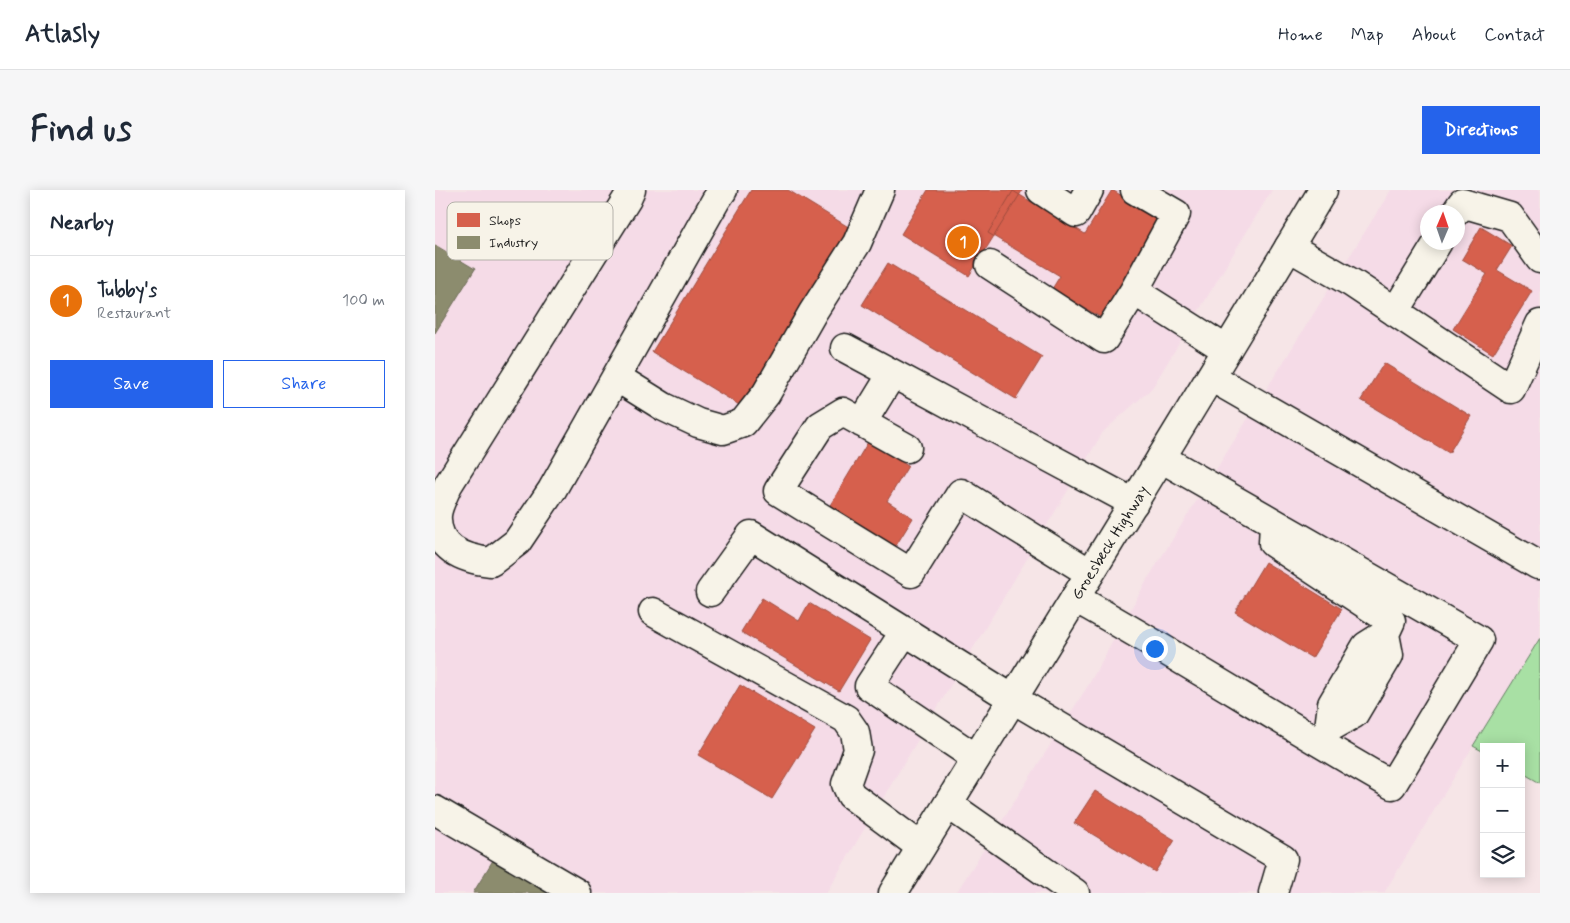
<!DOCTYPE html>
<meta charset="utf-8">
<style>
:root{--surface:#fff;--page:#f6f6f7;--text:#1f2937;--muted:#747a83;--line:#e0e1e3;--accent:#2563eb}
body{margin:0;font-family:Mynerve,sans-serif;background:var(--page);color:var(--text)}
.controls{position:absolute;right:15px;bottom:15px;display:grid;overflow:hidden;border-radius:0px;box-shadow:0 2px 12px #0003}
.controls button{width:45px;height:45px;display:grid;place-items:center;padding:0;border:0;border-bottom:1px solid var(--line);background:var(--surface);color:var(--text);font:25px sans-serif}
.compass{position:absolute;left:985px;top:15px;width:45px;height:45px;border-radius:50%;background:var(--surface);box-shadow:0 2px 12px #0003;rotate:2deg}
.you{position:absolute;left:719px;top:458px;width:18px;height:18px;margin:-12px;border:4px solid #fff;border-radius:50%;background:#1a73e8;box-shadow:0 0 0 8px #1a73e833}
.badge{display:grid;place-items:center;width:32px;height:32px;border-radius:50%;background:var(--accent);color:#fff;font-size:16px;font-weight:700}
.pin{position:absolute;translate:-50% -50%;border:2px solid #fff;box-shadow:0 1px 5px #0006}
.list{margin:0;padding:0;list-style:none}
h2{display:flex;justify-content:space-between;align-items:center;height:65px;margin:0;padding:0 20px;font-size:21px}
h2 small{font-size:16px;font-weight:400;color:var(--muted)}
.list li{display:grid;grid-template-columns:32px 1fr auto;gap:15px;align-items:center;box-sizing:border-box;height:90px;padding:0 20px;border-top:1px solid var(--line)}
.list b{display:block;font-size:19px;white-space:nowrap}
.list p{margin:0;font-size:16px;white-space:nowrap;color:var(--muted)}
.list em{font-size:16px;font-style:normal;color:var(--muted)}
.actions{display:flex;gap:10px;padding:15px 20px}
.actions a{flex:1;padding:11px 0;border:1px solid var(--accent);border-radius:0px;text-align:center;font-size:18px;color:var(--accent)}
.actions .main{background:var(--accent);color:#fff}
.icon{flex:none;width:28px;height:28px;fill:none;stroke:currentColor;stroke-width:2;stroke-linecap:round;stroke-linejoin:round}
.map{position:relative;flex:none;width:1105px;height:703px;overflow:hidden;border-radius:0px}
header{display:flex;align-items:center;gap:30px;box-sizing:border-box;height:70px;padding:0 25px;background:var(--surface);border-bottom:1px solid var(--line)}
header strong{font-size:24px}
nav{display:flex;gap:28px;margin-inline-start:auto;font-size:18px}
.intro{display:flex;align-items:center;justify-content:space-between;box-sizing:border-box;height:120px;padding:0 30px}
h1{margin:0;font-size:35px}
.button{padding:12px 22px;border-radius:0px;background:var(--accent);color:#fff;font-size:18px;font-weight:700}
main{display:flex;gap:30px;padding:0 30px}
aside{flex:1;background:var(--surface);border-radius:0px;box-shadow:0 2px 12px #0003}
.map>svg:first-child{display:block}
.built{fill:#f5dbe7;fill-rule:evenodd}
.green{fill:#a8e0a4;stroke:#627e60}
.shops{fill:#d6604d;stroke:#9e4c3e}
.industry{fill:#8c8c6e;stroke:#6a6a55}
.lines{fill:none;stroke-linecap:round;stroke-linejoin:round}
.minor-casing{stroke:#1c1c1c;stroke-width:31}
.major-casing{stroke:#1c1c1c;stroke-width:31}
.minor{stroke:#f7f3e8;stroke-width:28}
.major{stroke:#f7f3e8;stroke-width:28}
.labels{text-anchor:middle;stroke-width:5;stroke-linejoin:round;paint-order:stroke}
.street-label{font-size:16px;fill:#1c1c1c;stroke:#f7f3e8}
.key{fill:#f7f3e8;stroke:#b5b2ab;stroke-width:1}
.key-label{font-size:14px;fill:#1c1c1c}
</style>
<header>
<strong>Atlasly</strong>
<nav><a>Home</a><a>Map</a><a>About</a><a>Contact</a></nav>
</header>
<div class="intro"><h1>Find us</h1><a class="button">Directions</a></div>
<main>
<aside>
<h2>Nearby<small></small></h2>
<ul class="list">
<li><span class="badge" style="background:#e8710a">1</span><div><b>Tubby's</b><p>Restaurant</p></div><em>100 m</em></li>
</ul>
<div class="actions"><a class="main">Save</a><a>Share</a></div>
</aside>
<div class="map">
<svg width="1105" height="703" viewBox="0 0 1105 703">
<rect width="100%" height="100%" fill="#f6e5e7"/>
<filter id="ink" filterUnits="userSpaceOnUse"><feTurbulence type="fractalNoise" baseFrequency=".02" numOctaves="2"/><feDisplacementMap in="SourceGraphic" scale="10" xChannelSelector="R" yChannelSelector="G"/><feConvolveMatrix kernelMatrix="1 2 1 2 8 2 1 2 1" color-interpolation-filters="sRGB"/></filter>
<g filter="url(#ink)">
<!-- built -->
<path class="built" d="M 0,0 L 837,0 L 717,198 L 668,242 L 391,703 L 0,703 Z
M 956,0 L 1105,0 L 1105,448 L 1038,556 L 949,703 L 521,703 L 654,494 L 712,390 ZM 992,22 L 1022,22 L 1022,52 L 992,52 Z"/>
<!-- green -->
<path class="green" d="M 1105,448 L 1105,593 L 1086,582 L 1086,557 L 1049,557 L 1049,562 L 1038,556 Z"/>
<!-- shops -->
<path class="shops" d="M 316,0 L 353,0 L 415,38 L 306,216 L 217,162 Z
M 493,0 L 585,0 L 587,1 L 534,86 L 466,44 Z
M 677,0 L 726,29 L 667,128 L 617,99 L 625,86 L 553,43 L 578,1 L 650,44 Z
M 1046,37 L 1077,56 L 1062,80 L 1097,101 L 1058,164 L 1018,139 L 1052,84 L 1027,69 Z
M 453,73 L 607,167 L 581,209 L 427,115 Z
M 949,173 L 1036,226 L 1014,263 L 926,210 Z
M 433,252 L 473,276 L 452,311 L 478,328 L 457,362 L 391,322 Z
M 830,372 L 907,419 L 877,468 L 800,422 Z
M 327,408 L 364,431 L 374,413 L 435,450 L 404,501 L 306,442 Z
M 305,495 L 380,540 L 337,609 L 263,565 Z
M 660,601 L 740,650 L 720,682 L 639,633 Z"/>
<!-- industry -->
<path class="industry" d="M 0,55 L 40,79 L 0,143 Z
M 60,667 L 119,703 L 38,703 Z"/>
<g class="lines">
<!-- minor casing -->
<g class="minor-casing">
<path id="minor" d="M 196,0 L 192,9 L 13,295 C 9,305 3,315 2,325 C 0,358 28,369 56,372 L 82,352 L 117,300 L 281,10 L 288,0
M 606,0 L 641,23 L 654,0
M 700,0 L 741,24 L 699,101 L 792,160
M 1021,22 L 1027,13 L 1075,27 L 1105,69
M 854,57 L 917,93 L 1076,199 L 1105,134
M 555,75 L 669,149 L 699,101
M 960,122 L 1003,52
M 410,158 L 699,313
M 181,187 L 229,217 L 263,233 L 288,240 L 308,233 L 331,204 L 378,122 L 422,53 L 445,0
M 776,187 L 1103,375
M 427,233 L 457,184
M 472,258 L 408,222 L 385,236 L 343,301 L 476,383 L 526,303 L 655,383
M 839,334 L 838,353 L 956,431 L 950,444 L 931,456 L 897,514 L 894,538
M 275,402 L 316,345 L 578,509 L 848,669 L 838,703
M 640,408 C 747,468 850,534 957,595 L 1044,450 L 726,268
M 218,422 L 411,529 L 420,542 L 423,560 L 411,594 L 416,605 L 486,657
M 470,441 L 434,496 L 541,568
M 887,551 L 894,538 L 919,524 L 954,465 L 950,444
M 513,614 L 640,703
M 0,620 L 142,703"/>
</g>
<!-- major casing -->
<g class="major-casing">
<path id="major" d="M 458,703 C 602,469 748,236 888,0"/>
</g>
<!-- minor -->
<use href="#minor" class="minor"/>
<!-- major -->
<use href="#major" class="major"/>
</g>
</g>
<g class="labels">
<!-- street labels -->
<g class="street-label">
<text transform="translate(674 352) rotate(-58)" y="6">Groesbeck Highway</text>
</g>
</g>
<!-- legend -->
<rect x="12" y="12" width="166" height="58" rx="8" class="key"/>
<rect x="22" y="23" width="23" height="14" fill="#d6604d"/>
<rect x="22" y="46" width="23" height="13" fill="#8c8c6e"/>
<g class="key-label">
<text x="54" y="35">Shops</text>
<text x="54" y="57">Industry</text>
</g>
</svg>
<div class="controls">
<button>+</button>
<button>−</button>
<button><svg class="icon" aria-label="layers" viewBox="0 0 24 24"><path d="M12 4l9 5-9 5-9-5zM3 14l9 5 9-5"/></svg></button>
</div>
<svg class="compass" viewBox="-18 -18 36 36"><path d="M0-13l5 13h-10z" fill="#e53935"/><path d="M0 13l5-13h-10z" fill="#747a83"/></svg>
<div class="you"></div>
<div class="pin badge" style="left:528px;top:52px;background:#e8710a">1</div>
</div>
</main>
